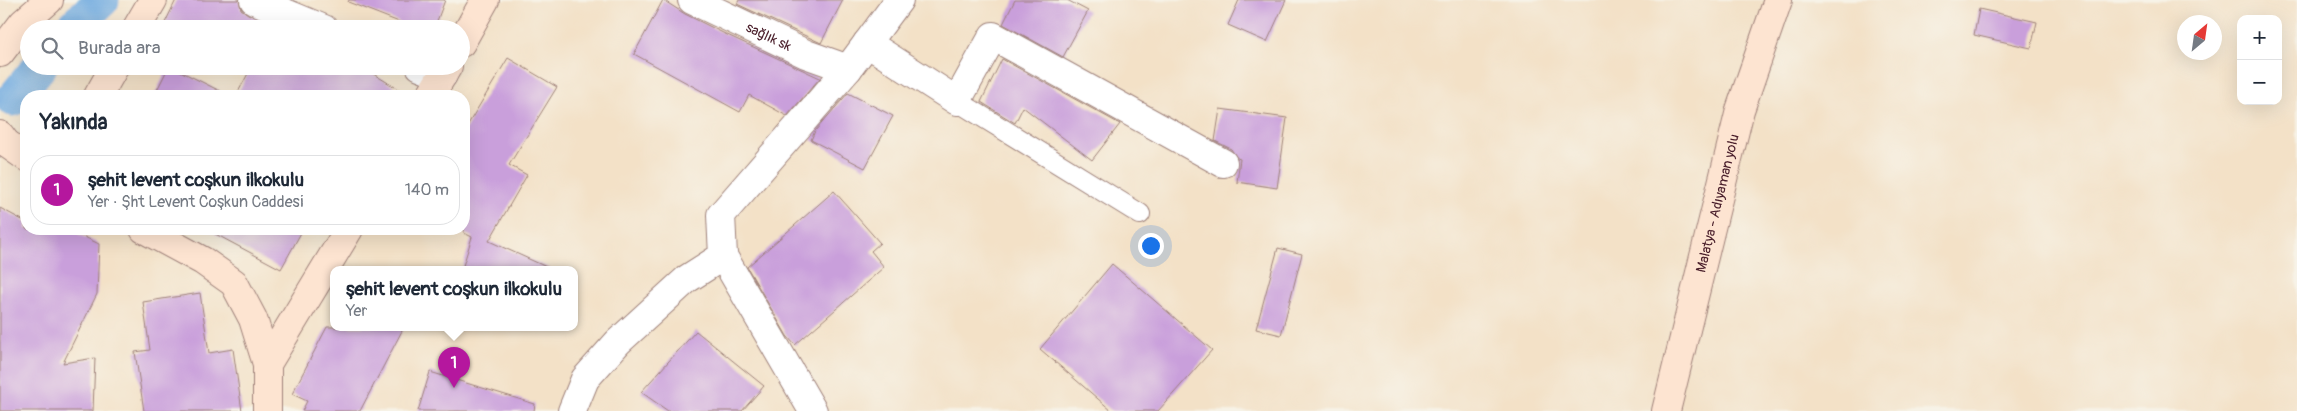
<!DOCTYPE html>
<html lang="tr">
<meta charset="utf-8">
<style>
:root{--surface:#fff;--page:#f2f2f3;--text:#1f2937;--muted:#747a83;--line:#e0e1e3;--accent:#b5179e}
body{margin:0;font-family:Pangolin,sans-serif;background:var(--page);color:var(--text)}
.controls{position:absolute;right:15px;top:15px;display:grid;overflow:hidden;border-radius:10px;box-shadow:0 5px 20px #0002}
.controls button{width:45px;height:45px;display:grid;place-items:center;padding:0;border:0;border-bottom:1px solid var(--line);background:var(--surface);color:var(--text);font:25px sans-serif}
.compass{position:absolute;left:2177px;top:15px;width:45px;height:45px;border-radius:50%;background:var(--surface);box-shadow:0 5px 20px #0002;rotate:29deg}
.you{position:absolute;left:1150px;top:245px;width:18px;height:18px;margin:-12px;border:4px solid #fff;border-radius:50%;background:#1a73e8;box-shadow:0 0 0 8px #1a73e833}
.badge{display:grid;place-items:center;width:32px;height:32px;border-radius:50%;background:var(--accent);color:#fff;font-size:16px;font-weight:700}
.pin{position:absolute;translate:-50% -41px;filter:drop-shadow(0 1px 2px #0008)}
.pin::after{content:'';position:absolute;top:26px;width:18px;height:15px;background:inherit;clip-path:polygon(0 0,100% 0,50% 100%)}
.popup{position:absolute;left:330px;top:266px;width:248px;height:65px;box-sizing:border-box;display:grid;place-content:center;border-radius:10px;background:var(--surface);filter:drop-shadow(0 1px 4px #0005);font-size:16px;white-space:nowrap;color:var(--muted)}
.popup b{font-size:19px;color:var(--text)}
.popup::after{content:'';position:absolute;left:50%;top:100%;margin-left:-10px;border:10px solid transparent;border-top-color:var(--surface)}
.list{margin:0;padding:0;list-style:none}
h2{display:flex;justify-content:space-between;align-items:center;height:65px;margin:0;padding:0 20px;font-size:21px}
h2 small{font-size:16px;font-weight:400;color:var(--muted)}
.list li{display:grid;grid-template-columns:32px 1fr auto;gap:15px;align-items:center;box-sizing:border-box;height:70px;margin:0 10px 10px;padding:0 10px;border:1px solid var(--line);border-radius:20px}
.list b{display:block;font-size:19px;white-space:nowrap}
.list p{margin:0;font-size:16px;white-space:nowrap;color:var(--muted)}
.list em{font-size:16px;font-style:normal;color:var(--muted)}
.icon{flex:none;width:28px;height:28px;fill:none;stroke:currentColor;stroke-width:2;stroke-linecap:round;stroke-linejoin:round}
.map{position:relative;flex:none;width:2297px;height:411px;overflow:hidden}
.search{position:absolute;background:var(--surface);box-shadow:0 5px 20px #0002;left:20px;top:20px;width:450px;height:55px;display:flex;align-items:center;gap:12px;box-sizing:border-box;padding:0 18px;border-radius:28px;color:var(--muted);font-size:19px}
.panel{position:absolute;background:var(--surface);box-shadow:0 5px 20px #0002;left:20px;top:90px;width:450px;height:145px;border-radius:20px}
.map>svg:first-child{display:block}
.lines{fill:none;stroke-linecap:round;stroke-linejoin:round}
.canal{stroke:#70aae0;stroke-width:35}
.building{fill:#c99fdb}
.service-casing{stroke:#9e8079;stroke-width:22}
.minor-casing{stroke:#9e8079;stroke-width:30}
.secondary-casing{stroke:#9e8079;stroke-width:30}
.service{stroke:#fff;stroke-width:20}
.minor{stroke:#fff;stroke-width:28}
.secondary{stroke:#fde4d1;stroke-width:28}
.labels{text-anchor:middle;stroke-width:4.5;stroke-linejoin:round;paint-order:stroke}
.street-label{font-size:14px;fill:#4a1f2b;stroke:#f7f3e8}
</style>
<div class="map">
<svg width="2297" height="411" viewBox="0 0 2297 411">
<rect width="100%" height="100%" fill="#f7f3e8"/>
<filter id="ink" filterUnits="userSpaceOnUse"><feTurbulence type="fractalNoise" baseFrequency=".02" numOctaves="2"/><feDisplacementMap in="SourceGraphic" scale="10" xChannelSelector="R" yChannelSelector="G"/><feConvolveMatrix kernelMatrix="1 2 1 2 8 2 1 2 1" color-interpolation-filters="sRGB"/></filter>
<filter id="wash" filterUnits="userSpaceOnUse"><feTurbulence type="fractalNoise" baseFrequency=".0096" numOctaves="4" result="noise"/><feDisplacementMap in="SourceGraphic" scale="20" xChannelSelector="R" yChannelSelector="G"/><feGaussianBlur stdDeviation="1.12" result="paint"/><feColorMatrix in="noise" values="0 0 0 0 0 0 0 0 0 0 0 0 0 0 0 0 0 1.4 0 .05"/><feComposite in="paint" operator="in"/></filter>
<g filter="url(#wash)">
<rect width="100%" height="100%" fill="#f3e1c7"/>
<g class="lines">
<!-- canal -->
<path class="canal" d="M 71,29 L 102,0
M 13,99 L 40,66"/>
</g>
<g id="blocks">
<!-- building -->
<path class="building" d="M 176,0 L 239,0 L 241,9 L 248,14 L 281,29 L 162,29 Z
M 349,0 L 445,0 L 434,29 L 417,29 L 348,2 Z
M 663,0 L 685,14 L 723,33 L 820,78 L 787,116 L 749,95 L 740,112 L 634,54 Z
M 739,0 L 843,0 L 821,43 L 737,4 Z
M 1015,0 L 1067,0 L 1088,11 L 1063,57 L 1003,24 Z
M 1239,0 L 1286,0 L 1267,42 L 1228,25 Z
M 1979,9 L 2037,22 L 2031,48 L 1974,35 Z
M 508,58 L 557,87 L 509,165 L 527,175 L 489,241 L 551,269 L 462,269 L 472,237 L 464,233 L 464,131 Z
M 1002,59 L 1120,124 L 1092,160 L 1023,107 L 1015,123 L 981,102 Z
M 169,66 L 170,66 L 230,96 L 154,96 Z
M 252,66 L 360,66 L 410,96 L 236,96 Z
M 848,93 L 893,116 L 865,168 L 811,140 L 815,131 Z
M 1220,109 L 1287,118 L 1277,188 L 1237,182 L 1240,159 L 1237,158 L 1231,149 L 1215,141 Z
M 834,191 L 880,243 L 871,251 L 884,267 L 795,345 L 787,336 L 747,267 Z
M 0,208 L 26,222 L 26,229 L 68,229 L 99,244 L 97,294 L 63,363 L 95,358 L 93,411 L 0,411 Z
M 206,229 L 303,229 L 281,269 Z
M 1278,248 L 1302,254 L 1281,335 L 1256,329 Z
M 1112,264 L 1212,350 L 1158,411 L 1112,411 L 1040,349 Z
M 200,293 L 209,353 L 233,349 L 242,411 L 144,411 L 135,352 L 150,350 L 143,302 Z
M 327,327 L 404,327 L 360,411 L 302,411 L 307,401 L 292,394 Z
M 696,331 L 764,386 L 742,411 L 668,411 L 641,392 Z
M 430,372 L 535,404 L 534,411 L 418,411 Z"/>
</g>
</g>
<g filter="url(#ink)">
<use href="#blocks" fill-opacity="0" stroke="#9e8079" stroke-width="1"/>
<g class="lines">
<!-- service casing -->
<g class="service-casing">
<path id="service" d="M 957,101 L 1140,214"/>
</g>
<!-- minor casing -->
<g class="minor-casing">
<g id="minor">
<path d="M 254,0 L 324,29"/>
<path id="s1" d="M 692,0 L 806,54 L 848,69"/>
<path d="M 867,43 L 957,101 L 993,36 L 1223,163"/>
<path d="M 420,66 L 443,75"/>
<path d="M 723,256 L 813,411"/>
<path d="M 572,411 L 585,379 L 618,342 L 687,279 L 723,256 L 721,215 L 848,69 L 899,0"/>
</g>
</g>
<!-- secondary casing -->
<g class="secondary-casing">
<g id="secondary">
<path d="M 136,29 L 153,0"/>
<path d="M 461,43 L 485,0"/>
<path d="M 0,53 L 23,23 L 49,0"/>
<path d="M 98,96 L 115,66"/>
<path d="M 430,96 L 448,66"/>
<path d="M 0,135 L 6,143 L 26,157"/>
<path d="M 144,229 L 203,261 L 234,283 L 253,319 L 267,364 L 267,411"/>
<path d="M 267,364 L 349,229"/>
<path id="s2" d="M 1666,411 L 1740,110 L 1778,0"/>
</g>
</g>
<!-- service -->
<use href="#service" class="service"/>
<!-- minor -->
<use href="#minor" class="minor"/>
<!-- secondary -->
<use href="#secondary" class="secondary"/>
</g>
</g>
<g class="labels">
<!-- street labels -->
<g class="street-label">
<text dy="5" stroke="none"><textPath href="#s1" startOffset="85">sağlık sk</textPath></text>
<text dy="5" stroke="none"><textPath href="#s2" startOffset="214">Malatya - Adıyaman yolu</textPath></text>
</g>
</g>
</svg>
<div class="controls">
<button>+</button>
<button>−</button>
</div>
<svg class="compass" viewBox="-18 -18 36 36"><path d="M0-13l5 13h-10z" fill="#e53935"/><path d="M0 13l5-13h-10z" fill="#747a83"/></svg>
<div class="you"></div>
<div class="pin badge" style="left:454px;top:388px">1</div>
<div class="popup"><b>şehit levent coşkun ilkokulu</b>Yer</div>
<div class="search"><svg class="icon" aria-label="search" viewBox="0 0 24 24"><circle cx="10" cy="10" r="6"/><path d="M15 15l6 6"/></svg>Burada ara</div>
<section class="panel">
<h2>Yakında<small></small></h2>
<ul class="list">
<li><span class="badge">1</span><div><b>şehit levent coşkun ilkokulu</b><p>Yer · Şht Levent Coşkun Caddesi</p></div><em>140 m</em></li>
</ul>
</section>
</div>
